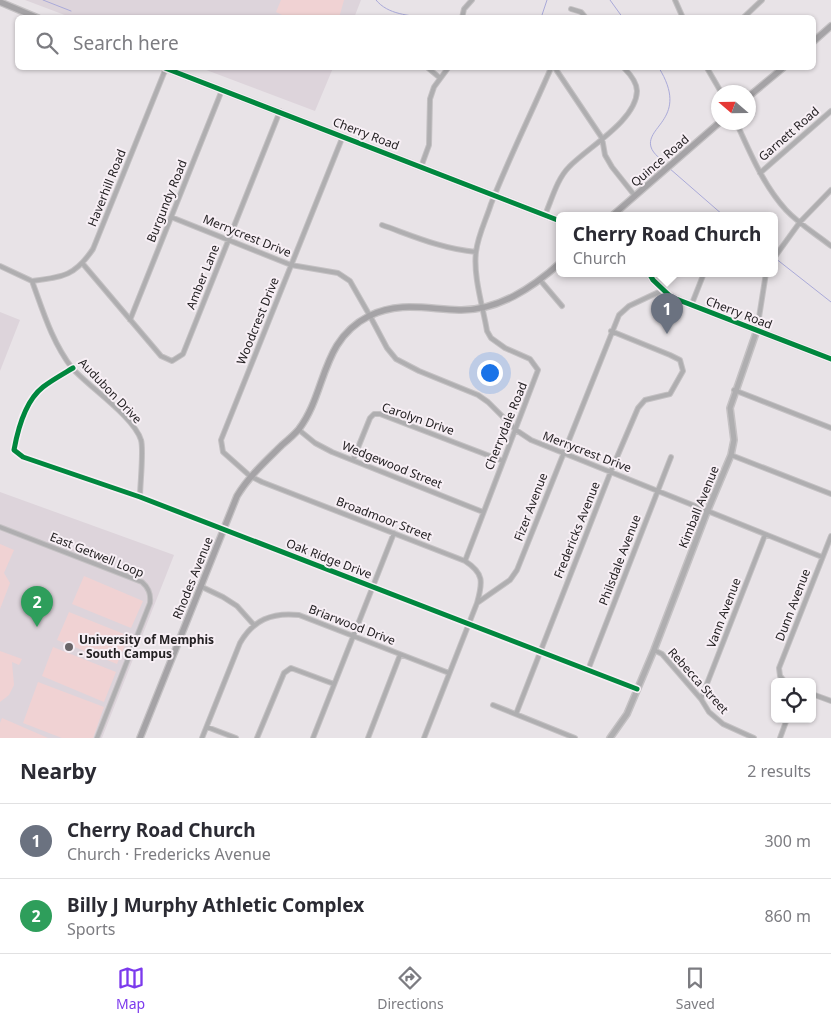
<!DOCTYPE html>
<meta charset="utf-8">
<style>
:root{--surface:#fff;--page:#f7f7f7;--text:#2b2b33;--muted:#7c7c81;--line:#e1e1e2;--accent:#7c3aed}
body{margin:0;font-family:"Noto Sans",sans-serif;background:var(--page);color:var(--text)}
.controls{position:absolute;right:15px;bottom:15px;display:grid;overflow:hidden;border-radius:8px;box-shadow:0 1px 4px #0004}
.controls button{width:45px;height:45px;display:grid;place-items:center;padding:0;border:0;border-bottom:1px solid var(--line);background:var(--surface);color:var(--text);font:25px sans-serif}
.compass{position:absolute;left:711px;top:85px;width:45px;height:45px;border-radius:50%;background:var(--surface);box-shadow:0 1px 4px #0004;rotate:290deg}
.you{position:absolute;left:489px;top:372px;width:18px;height:18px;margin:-12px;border:4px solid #fff;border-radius:50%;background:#1a73e8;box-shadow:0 0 0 8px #1a73e833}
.badge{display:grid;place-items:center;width:32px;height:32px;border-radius:50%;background:var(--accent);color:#fff;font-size:16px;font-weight:700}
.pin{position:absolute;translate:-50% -41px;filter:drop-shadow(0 1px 2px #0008)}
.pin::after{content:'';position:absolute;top:26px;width:18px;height:15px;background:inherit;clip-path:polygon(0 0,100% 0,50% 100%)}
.popup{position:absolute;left:556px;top:212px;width:222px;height:65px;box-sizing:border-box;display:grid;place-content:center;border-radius:8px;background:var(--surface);filter:drop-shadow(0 1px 4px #0005);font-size:16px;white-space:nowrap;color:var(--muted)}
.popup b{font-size:19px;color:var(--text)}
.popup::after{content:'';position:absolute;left:50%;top:100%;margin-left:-10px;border:10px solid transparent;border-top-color:var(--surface)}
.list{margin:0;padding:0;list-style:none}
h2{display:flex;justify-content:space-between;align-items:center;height:65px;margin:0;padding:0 20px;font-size:21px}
h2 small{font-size:16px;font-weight:400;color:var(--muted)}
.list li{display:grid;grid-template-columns:32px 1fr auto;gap:15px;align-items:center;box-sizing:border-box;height:75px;padding:0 20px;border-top:1px solid var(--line)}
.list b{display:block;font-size:19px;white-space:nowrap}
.list p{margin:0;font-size:16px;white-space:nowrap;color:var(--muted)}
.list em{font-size:16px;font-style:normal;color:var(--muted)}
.icon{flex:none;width:28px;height:28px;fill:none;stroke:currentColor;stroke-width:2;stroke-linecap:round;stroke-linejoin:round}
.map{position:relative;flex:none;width:831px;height:738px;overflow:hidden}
.search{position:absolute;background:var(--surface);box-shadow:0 1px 4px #0004;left:15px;right:15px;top:15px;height:55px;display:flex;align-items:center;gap:12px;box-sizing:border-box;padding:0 18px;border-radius:8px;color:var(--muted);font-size:19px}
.sheet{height:215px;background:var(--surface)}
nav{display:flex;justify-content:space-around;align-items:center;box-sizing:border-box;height:70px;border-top:1px solid var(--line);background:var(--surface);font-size:14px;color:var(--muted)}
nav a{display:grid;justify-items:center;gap:2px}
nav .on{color:var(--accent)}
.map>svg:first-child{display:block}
.built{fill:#ddd4db}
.green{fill:#f0d2d3}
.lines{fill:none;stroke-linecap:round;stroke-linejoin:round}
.stream{stroke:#aaaad9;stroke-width:1}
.minor-casing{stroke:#c4c1c3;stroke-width:6}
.tertiary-casing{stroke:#c4c1c3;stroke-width:8}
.secondary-casing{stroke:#c4c1c3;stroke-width:8}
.minor{stroke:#afaeb0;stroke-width:4}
.tertiary{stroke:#afaeb0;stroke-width:5}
.secondary{stroke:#a5a3a6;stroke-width:5.5}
.cycleway-casing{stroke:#f7eff5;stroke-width:8}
.cycleway{stroke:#00873e;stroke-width:5}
.poi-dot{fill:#696568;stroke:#f7eff5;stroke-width:2}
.labels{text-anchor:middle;stroke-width:4;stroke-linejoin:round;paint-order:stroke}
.street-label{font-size:12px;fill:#242123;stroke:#f7eff5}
.poi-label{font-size:12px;font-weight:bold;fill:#242123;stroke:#f7eff5;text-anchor:start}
</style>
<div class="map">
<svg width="831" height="738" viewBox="0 0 831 738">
<rect width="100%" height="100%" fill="#e8e3e7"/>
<!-- built -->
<path class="built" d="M 25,0 L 361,0 L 354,18 L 70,17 Z
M 201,68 L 333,68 L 315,111 Z
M 0,312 L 20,320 L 0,371 Z
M 0,492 L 174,555 L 102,738 L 0,738 Z"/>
<!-- green -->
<path class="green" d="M 281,0 L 344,0 L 339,18 L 286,17 L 276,12 Z
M 0,544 L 14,550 L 4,573 L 10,583 L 0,609 Z
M 84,576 L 143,601 L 131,628 L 72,604 Z
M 69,612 L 129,636 L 117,664 L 57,640 Z
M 53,647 L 116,672 L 104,702 L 42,676 Z
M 0,651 L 22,659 L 19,665 L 12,662 L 14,685 L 9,695 L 0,702 Z
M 38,682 L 104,707 L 93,738 L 62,738 L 23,723 Z
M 2,718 L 48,738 L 0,738 L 0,723 Z"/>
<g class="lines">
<!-- stream -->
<path class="stream" d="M 43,0 L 71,11
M 376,0 C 388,15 409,15 426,18
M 610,0 L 623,18
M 541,18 L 547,0
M 659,68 C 690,118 645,126 651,147 C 653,154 662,160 667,165
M 669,168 L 723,215
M 775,258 L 831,302"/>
<!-- minor casing -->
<g class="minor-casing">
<path id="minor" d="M 675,0 L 683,18
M 571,9 L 581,12 L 586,18
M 462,18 L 464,9 L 472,0
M 743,18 L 762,0
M 428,68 L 440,78
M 555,68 L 602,138 L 605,155 L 612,167 L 635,196
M 707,68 L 721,92
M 736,122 C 750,152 763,185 786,210 C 799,224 816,234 831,246
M 343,136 L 221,440 L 223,452 L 250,476 L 262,482 L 465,561 C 484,573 483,582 477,603
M 421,167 L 429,145 L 430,99 L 434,87 L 448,68
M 760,173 L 831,111
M 545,215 C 552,199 557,179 569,167 C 588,147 636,121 637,91 C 637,82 630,74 624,68
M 171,217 L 291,265 L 338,273 L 350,281 L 370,316 L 387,348 L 396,359 L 419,371 L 478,395 L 488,402 L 516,430 L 531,440 L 822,557
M 382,225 C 413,236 442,249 476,252
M 774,258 L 800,222 L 831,190
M 83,264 L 161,356 L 172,361 L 183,354 L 280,111
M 0,266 L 32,281 C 43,311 52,342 72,368 C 89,387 134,417 141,440 C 144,449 140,485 140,497
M 540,280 L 562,306
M 32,281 C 63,277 75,276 93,249 L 166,68
M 691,306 L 704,273
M 130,320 L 222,90
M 757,330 L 766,273
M 73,368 C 63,374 52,380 43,387 C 25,401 18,428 14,450 L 23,457 L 140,497 L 637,689
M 734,390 L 831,428
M 299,430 L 315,443 L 332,452 L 483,512
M 731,455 L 831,494
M 353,460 L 370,418 L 374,414 L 380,414 L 503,461
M 0,527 L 142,582 C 149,588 151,594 150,603 L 97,738
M 465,561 L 538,370 L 530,359 L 505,348 L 491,338 L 487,331 C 483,307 473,276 476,252 C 478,235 486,220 491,204 C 509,158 531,114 551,68
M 200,586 L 223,597 L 237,606 L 254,625
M 654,650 L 662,654 L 701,699 L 709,712 L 723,724 L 754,738
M 588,670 L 671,457
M 785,682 L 780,676 L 779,668 L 831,536
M 812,694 L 831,701
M 701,699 L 765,535
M 493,705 L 575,738
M 516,714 L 611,471 L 638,408 L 645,400 L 670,394 L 683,371 L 680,360 L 670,355 L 611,331
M 207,727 L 236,738
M 202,738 L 240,643 C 253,620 272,612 299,615 L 449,673
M 257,738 L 284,673 L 291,668 L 334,684
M 313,738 L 394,533
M 368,738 L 400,655
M 424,738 L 477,603 L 510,580 L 517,570 L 619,315 L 629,306 L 663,290
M 780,738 L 787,719"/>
</g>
<!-- tertiary casing -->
<g class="tertiary-casing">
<path id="tertiary" d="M 610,738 L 627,714 L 654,650 L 707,512 L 731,455 L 734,440 L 730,408 L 757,330"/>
</g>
<!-- secondary casing -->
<g class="secondary-casing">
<path id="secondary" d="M 0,2 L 38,18
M 814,41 L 831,26
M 165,68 L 560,221
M 748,97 L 783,68
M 613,215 L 720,122
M 649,273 L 653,280 L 671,297 L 831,359
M 140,738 L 237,496 C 249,476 266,461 282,445 C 288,440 294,435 299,429 C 327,392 320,341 369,316 C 399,301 427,309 459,310 C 498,311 532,288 560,263"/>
</g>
<!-- minor -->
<use href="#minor" class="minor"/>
<!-- tertiary -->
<use href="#tertiary" class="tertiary"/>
<!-- secondary -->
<use href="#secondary" class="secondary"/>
<!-- cycleway casing -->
<g class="cycleway-casing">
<path id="cycleway" d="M 165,68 L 560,221
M 649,273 L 653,280 L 671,297 L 831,359
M 73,368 C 63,374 52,380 43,387 C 25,401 18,428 14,450 L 23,457 L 140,497 L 637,689"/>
</g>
<!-- cycleway -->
<use href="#cycleway" class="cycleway"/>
</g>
<!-- markers -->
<circle class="poi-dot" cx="69" cy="647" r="5"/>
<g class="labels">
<!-- street labels -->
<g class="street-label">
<text transform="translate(366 134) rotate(21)" y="4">Cherry Road</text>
<text transform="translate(789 134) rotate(-41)" y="4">Garnett Road</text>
<text transform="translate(660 161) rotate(-41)" y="4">Quince Road</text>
<text transform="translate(107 188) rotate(-68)" y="4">Haverhill Road</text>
<text transform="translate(167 201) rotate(-68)" y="4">Burgundy Road</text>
<text transform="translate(247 236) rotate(22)" y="4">Merrycrest Drive</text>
<text transform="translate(203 277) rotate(-68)" y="4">Amber Lane</text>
<text transform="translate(739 313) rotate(21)" y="4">Cherry Road</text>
<text transform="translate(258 321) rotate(-68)" y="4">Woodcrest Drive</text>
<text transform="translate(110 391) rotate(46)" y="4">Audubon Drive</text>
<text transform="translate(418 419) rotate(19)" y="4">Carolyn Drive</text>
<text transform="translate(506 426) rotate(-68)" y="4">Cherrydale Road</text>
<text transform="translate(587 452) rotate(21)" y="4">Merrycrest Drive</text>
<text transform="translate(392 465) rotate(22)" y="4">Wedgewood Street</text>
<text transform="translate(531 507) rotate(-69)" y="4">Fizer Avenue</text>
<text transform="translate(699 507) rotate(-68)" y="4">Kimball Avenue</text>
<text transform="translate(384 519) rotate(21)" y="4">Broadmoor Street</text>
<text transform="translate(577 530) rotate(-68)" y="4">Fredericks Avenue</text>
<text transform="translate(97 555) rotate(22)" y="4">East Getwell Loop</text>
<text transform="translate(329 559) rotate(21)" y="4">Oak Ridge Drive</text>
<text transform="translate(620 560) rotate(-69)" y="4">Philsdale Avenue</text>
<text transform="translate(193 578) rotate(-68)" y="4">Rhodes Avenue</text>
<text transform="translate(793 605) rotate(-69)" y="4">Dunn Avenue</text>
<text transform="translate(724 613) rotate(-69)" y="4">Vann Avenue</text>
<text transform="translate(352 625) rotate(21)" y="4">Briarwood Drive</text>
<text transform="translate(698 681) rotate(48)" y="4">Rebecca Street</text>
</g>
<!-- poi labels -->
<g class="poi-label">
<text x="79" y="644">University of Memphis<tspan x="79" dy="14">- South Campus</tspan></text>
</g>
</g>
</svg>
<div class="controls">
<button><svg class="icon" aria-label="locate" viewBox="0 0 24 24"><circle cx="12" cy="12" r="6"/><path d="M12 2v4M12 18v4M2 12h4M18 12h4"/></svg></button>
</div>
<svg class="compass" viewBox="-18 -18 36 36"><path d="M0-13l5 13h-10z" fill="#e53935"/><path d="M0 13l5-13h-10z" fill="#7c7c81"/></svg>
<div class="you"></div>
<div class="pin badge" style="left:667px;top:334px;background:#6b7280">1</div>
<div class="popup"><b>Cherry Road Church</b>Church</div>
<div class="pin badge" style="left:37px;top:627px;background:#2e9e5b">2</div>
<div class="search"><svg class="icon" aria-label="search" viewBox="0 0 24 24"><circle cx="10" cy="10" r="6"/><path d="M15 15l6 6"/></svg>Search here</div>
</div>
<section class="sheet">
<h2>Nearby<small>2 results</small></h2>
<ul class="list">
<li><span class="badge" style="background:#6b7280">1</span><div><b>Cherry Road Church</b><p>Church · Fredericks Avenue</p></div><em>300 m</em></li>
<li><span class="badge" style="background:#2e9e5b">2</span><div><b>Billy J Murphy Athletic Complex</b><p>Sports</p></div><em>860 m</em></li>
</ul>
</section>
<nav>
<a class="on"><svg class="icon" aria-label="map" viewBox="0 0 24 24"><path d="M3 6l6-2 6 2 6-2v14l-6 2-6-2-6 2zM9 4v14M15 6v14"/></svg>Map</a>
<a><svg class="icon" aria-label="directions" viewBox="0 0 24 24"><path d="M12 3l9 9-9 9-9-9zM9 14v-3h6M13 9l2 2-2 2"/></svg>Directions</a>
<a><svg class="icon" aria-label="saved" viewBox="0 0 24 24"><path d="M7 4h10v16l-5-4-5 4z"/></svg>Saved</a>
</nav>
